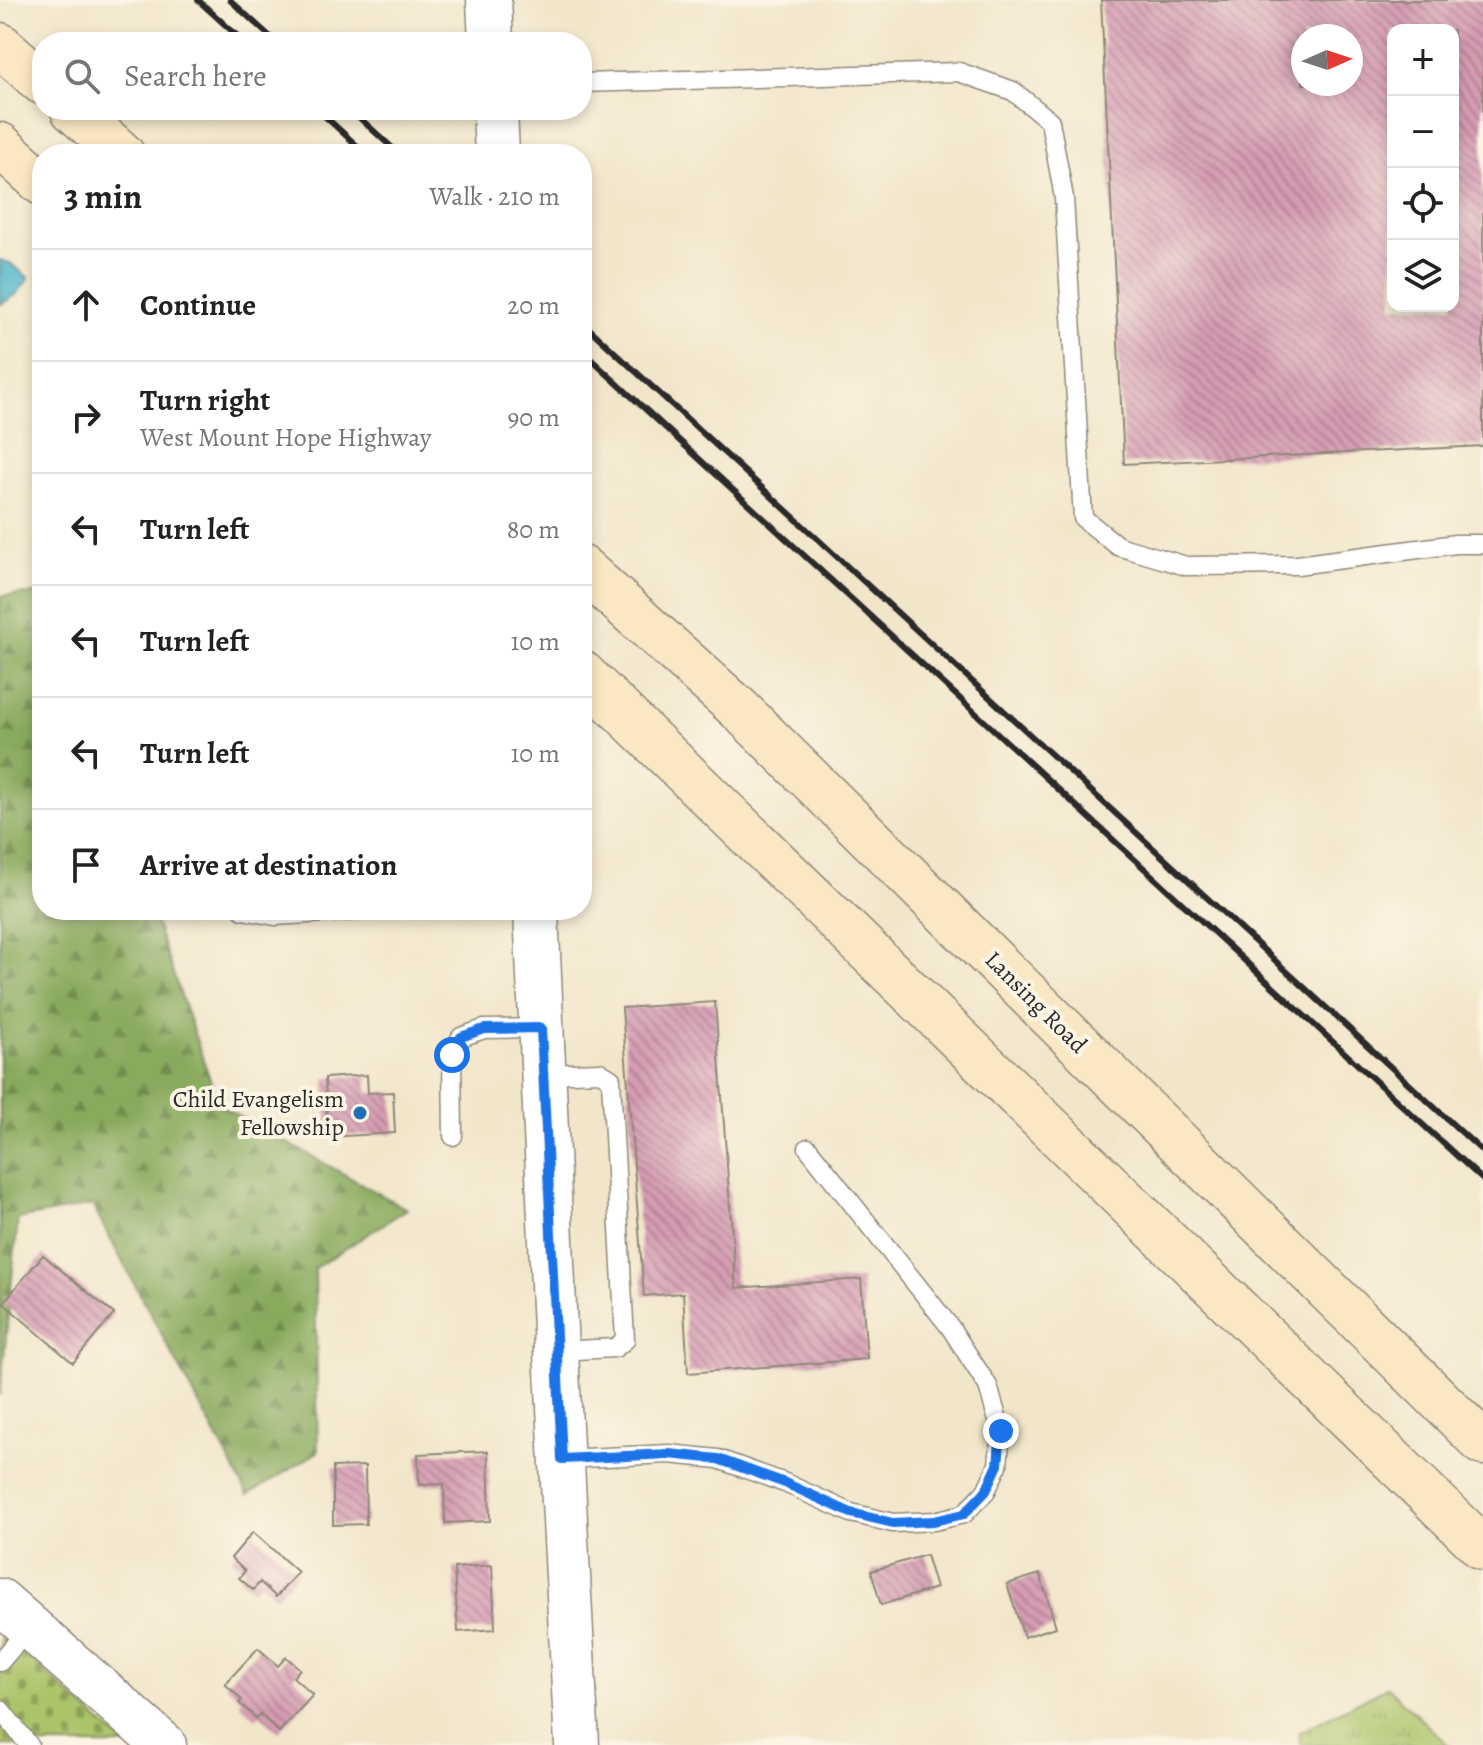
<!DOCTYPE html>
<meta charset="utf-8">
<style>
:root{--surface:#fff;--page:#f6f6f6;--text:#222;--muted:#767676;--line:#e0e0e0}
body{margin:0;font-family:Alegreya,serif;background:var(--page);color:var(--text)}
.controls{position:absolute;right:24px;top:24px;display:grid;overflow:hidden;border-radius:16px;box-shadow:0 4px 12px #0003}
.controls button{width:72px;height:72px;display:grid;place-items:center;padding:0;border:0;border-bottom:2px solid var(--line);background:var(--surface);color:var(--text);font:40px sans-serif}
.compass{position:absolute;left:1291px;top:24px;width:72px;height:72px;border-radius:50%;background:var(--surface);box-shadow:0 4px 12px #0003;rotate:87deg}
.stop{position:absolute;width:24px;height:24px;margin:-18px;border:6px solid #1a73e8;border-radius:50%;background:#fff}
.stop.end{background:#1a73e8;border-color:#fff;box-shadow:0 2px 8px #0008}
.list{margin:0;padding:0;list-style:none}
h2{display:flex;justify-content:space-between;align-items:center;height:104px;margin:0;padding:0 32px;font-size:34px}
h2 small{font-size:26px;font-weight:400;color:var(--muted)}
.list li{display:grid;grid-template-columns:52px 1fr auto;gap:24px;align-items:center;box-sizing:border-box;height:112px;padding:0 32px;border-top:2px solid var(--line)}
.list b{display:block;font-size:30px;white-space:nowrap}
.list p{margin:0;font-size:26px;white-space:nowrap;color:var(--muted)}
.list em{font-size:26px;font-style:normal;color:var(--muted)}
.icon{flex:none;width:44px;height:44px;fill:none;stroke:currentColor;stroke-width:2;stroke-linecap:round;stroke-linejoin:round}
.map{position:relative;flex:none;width:1483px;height:1745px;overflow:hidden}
.search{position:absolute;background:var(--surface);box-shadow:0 4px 12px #0003;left:32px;top:32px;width:560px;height:88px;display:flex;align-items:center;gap:20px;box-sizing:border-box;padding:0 28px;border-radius:32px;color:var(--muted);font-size:30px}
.panel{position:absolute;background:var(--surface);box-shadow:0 4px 12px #0003;left:32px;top:144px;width:560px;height:776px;border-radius:32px}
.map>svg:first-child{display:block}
.grass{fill:url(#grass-tufts);stroke:#6c784a;stroke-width:2}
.forest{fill:url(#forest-firs);stroke:#5a6a44;stroke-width:2}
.cemetery{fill:url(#cemetery-stones);stroke:#6c784a;stroke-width:2}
.water{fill:#4bb3ca;stroke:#3b6f7a;stroke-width:2}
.building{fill:url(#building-back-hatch);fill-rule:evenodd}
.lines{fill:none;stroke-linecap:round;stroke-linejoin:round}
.service-casing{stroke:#8e887a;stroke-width:21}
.tertiary-casing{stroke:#8e887a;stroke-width:47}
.secondary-casing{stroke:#8e887a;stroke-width:47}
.service{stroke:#fff;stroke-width:18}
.tertiary{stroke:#fff;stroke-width:44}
.secondary{stroke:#fae7c3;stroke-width:44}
.rail{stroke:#2b2b2b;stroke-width:6}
.route{stroke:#1a73e8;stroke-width:10}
.poi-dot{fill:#1f6fb2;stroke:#fcf5e5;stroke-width:3}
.labels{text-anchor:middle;stroke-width:8;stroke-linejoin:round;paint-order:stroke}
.street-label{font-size:24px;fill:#2b2b2b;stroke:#fcf5e5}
.poi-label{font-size:24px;fill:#2b2b2b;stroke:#fcf5e5;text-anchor:end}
</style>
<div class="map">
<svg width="1483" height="1745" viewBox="0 0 1483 1745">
<defs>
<pattern id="grass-tufts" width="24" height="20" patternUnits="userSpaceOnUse" patternTransform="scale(2)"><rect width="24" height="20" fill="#acc469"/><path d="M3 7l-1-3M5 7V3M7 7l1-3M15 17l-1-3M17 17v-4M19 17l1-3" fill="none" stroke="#8c9f57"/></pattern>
<pattern id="forest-firs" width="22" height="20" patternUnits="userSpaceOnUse" patternTransform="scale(2)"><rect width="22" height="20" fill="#89aa5d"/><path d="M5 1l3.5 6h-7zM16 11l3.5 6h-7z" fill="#708b4d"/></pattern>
<pattern id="cemetery-stones" width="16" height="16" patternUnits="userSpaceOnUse" patternTransform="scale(2)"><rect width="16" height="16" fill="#acc469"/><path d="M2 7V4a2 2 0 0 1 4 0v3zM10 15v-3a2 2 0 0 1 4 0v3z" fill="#8c9f57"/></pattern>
<pattern id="building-back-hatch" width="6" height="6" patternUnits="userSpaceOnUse" patternTransform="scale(2)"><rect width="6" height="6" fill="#d59bb2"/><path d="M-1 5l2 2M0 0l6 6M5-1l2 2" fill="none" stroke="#ad7f91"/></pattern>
</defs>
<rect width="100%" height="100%" fill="#fcf5e5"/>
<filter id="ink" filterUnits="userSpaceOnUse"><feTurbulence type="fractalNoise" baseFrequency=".0125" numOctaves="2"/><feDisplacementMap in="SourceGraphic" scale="16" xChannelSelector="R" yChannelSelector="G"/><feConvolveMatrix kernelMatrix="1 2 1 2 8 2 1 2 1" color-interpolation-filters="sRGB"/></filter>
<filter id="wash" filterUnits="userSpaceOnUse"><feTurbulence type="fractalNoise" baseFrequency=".006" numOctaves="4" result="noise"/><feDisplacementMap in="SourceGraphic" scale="32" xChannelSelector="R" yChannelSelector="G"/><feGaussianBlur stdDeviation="1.8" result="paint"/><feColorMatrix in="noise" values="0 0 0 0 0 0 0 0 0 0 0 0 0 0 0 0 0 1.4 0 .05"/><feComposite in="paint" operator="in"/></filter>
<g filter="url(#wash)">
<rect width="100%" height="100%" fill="#f2e6ca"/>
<!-- grass -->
<path class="grass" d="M 1387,1687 L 1448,1745 L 1301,1745 L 1298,1733 Z"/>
<!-- forest -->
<path class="forest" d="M 42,593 L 42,910 L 151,910 L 219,1105 L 407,1209 L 315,1268 L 318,1452 L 248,1495 L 92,1205 L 18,1219 L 0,1396 L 0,596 Z"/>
<!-- cemetery -->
<path class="cemetery" d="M 0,1632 L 126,1745 L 0,1745 Z"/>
<!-- water -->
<path class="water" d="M 0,260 L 10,263 L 29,278 L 17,294 L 0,305 Z"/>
<g id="blocks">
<!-- building -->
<path class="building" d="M 1101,0 L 1483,0 L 1483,446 L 1124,464 ZM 1393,30 L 1453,30 L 1453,306 L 1393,306 ZM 1303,36 L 1351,36 L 1351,84 L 1303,84 Z
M 715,1002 L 736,1288 L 861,1279 L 867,1359 L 688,1373 L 683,1293 L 644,1296 L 622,1008 Z
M 367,1075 L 368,1093 L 393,1092 L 395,1133 L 328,1137 L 325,1078 Z
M 43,1255 L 114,1314 L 73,1363 L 3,1303 Z
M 488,1451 L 490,1521 L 445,1523 L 444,1484 L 419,1485 L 418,1454 Z
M 365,1466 L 366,1524 L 333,1525 L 333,1467 Z
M 253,1532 L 298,1572 L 276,1597 L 260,1582 L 253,1590 L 239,1578 L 245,1571 L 231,1558 Z
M 926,1555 L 936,1588 L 881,1605 L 871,1571 Z
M 492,1565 L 495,1629 L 458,1632 L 454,1568 Z
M 1040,1574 L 1056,1627 L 1024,1637 L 1007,1584 Z
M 258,1648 L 278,1666 L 286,1657 L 300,1669 L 293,1677 L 313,1695 L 279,1732 L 260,1714 L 256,1718 L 239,1703 L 242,1700 L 225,1684 Z"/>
</g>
</g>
<g filter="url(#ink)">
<use href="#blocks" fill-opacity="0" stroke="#8e887a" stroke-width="2"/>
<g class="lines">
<!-- service casing -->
<g class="service-casing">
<path id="service" d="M 582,83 L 959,72 L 1013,91 L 1050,121 L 1064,198 L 1083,518 L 1118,546 L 1186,566 L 1297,565 L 1456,544 L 1483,544
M 243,910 L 275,916 L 373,910
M 543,1074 L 600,1072 L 611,1079 L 625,1340 L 615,1348 L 556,1351
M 453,1136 L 452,1055 L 461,1037 L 484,1029 L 541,1028
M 562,1459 L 669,1454 L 718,1459 L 785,1483 L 851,1513 L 893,1523 L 934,1521 L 964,1514 L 986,1491 L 998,1465 L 1001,1431 L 988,1386 L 950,1327 L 808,1148
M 0,1662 L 29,1628
M 0,1709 L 29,1745"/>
</g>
<!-- tertiary casing -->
<g class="tertiary-casing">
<path id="tertiary" d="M 489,0 L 491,42
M 495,110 L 497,154
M 536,910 L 556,1351 L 577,1745
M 0,1601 L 164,1745"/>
</g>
<!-- secondary casing -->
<g class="secondary-casing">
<path id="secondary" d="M 0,45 L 42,82
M 73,110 L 122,154
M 0,145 L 42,183
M 582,568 L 739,709 L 1483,1443
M 582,673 L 1483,1548"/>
</g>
<!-- service -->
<use href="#service" class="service"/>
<!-- tertiary -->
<use href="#tertiary" class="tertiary"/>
<!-- secondary -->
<use href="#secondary" class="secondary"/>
<!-- rail -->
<path class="rail" d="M 198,0 L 244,42
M 230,0 L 276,42
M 318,110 L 366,154
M 351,110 L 399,154
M 582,322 L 1483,1152
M 582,351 L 1483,1180"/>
</g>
</g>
<g class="lines" filter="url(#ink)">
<!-- route -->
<path class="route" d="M 452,1055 L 461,1037 L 484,1029 L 541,1028 L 562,1459 L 669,1454 L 718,1459 L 785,1483 L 851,1513 L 893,1523 L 934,1521 L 964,1514 L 986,1491 L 998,1465 L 1001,1431"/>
</g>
<!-- markers -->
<circle class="poi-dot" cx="360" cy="1113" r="8"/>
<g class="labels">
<!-- street labels -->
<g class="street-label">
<text transform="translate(1036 1002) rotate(45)" y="8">Lansing Road</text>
</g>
<!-- poi labels -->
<g class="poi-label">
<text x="344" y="1107">Child Evangelism<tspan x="344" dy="28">Fellowship</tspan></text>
</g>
</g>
</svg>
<div class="controls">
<button>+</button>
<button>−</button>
<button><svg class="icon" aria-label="locate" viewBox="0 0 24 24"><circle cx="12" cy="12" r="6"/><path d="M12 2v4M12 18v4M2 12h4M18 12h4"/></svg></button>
<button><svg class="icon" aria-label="layers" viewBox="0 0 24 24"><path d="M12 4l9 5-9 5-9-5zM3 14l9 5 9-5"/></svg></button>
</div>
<svg class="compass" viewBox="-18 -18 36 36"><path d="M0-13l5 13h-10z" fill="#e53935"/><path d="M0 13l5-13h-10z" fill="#767676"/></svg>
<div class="stop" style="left:452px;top:1055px"></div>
<div class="stop end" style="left:1001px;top:1431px"></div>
<div class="search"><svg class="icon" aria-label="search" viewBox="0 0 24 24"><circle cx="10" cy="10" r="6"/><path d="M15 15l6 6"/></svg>Search here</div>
<section class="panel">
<h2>3 min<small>Walk · 210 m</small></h2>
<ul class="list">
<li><svg class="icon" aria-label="ahead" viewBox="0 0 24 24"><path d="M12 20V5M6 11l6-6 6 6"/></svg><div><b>Continue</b></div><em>20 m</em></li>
<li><svg class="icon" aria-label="right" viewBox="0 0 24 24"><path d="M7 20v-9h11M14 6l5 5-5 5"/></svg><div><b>Turn right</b><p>West Mount Hope Highway</p></div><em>90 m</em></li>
<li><svg class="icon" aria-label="left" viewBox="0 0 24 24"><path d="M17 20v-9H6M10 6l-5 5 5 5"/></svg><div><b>Turn left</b></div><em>80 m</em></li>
<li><svg class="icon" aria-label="left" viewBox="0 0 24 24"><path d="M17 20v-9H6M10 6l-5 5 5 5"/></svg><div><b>Turn left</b></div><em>10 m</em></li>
<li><svg class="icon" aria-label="left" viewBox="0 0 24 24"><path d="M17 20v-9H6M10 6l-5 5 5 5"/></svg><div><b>Turn left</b></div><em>10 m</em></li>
<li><svg class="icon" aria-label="arrive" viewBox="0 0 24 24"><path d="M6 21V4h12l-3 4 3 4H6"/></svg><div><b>Arrive at destination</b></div></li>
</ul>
</section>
</div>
